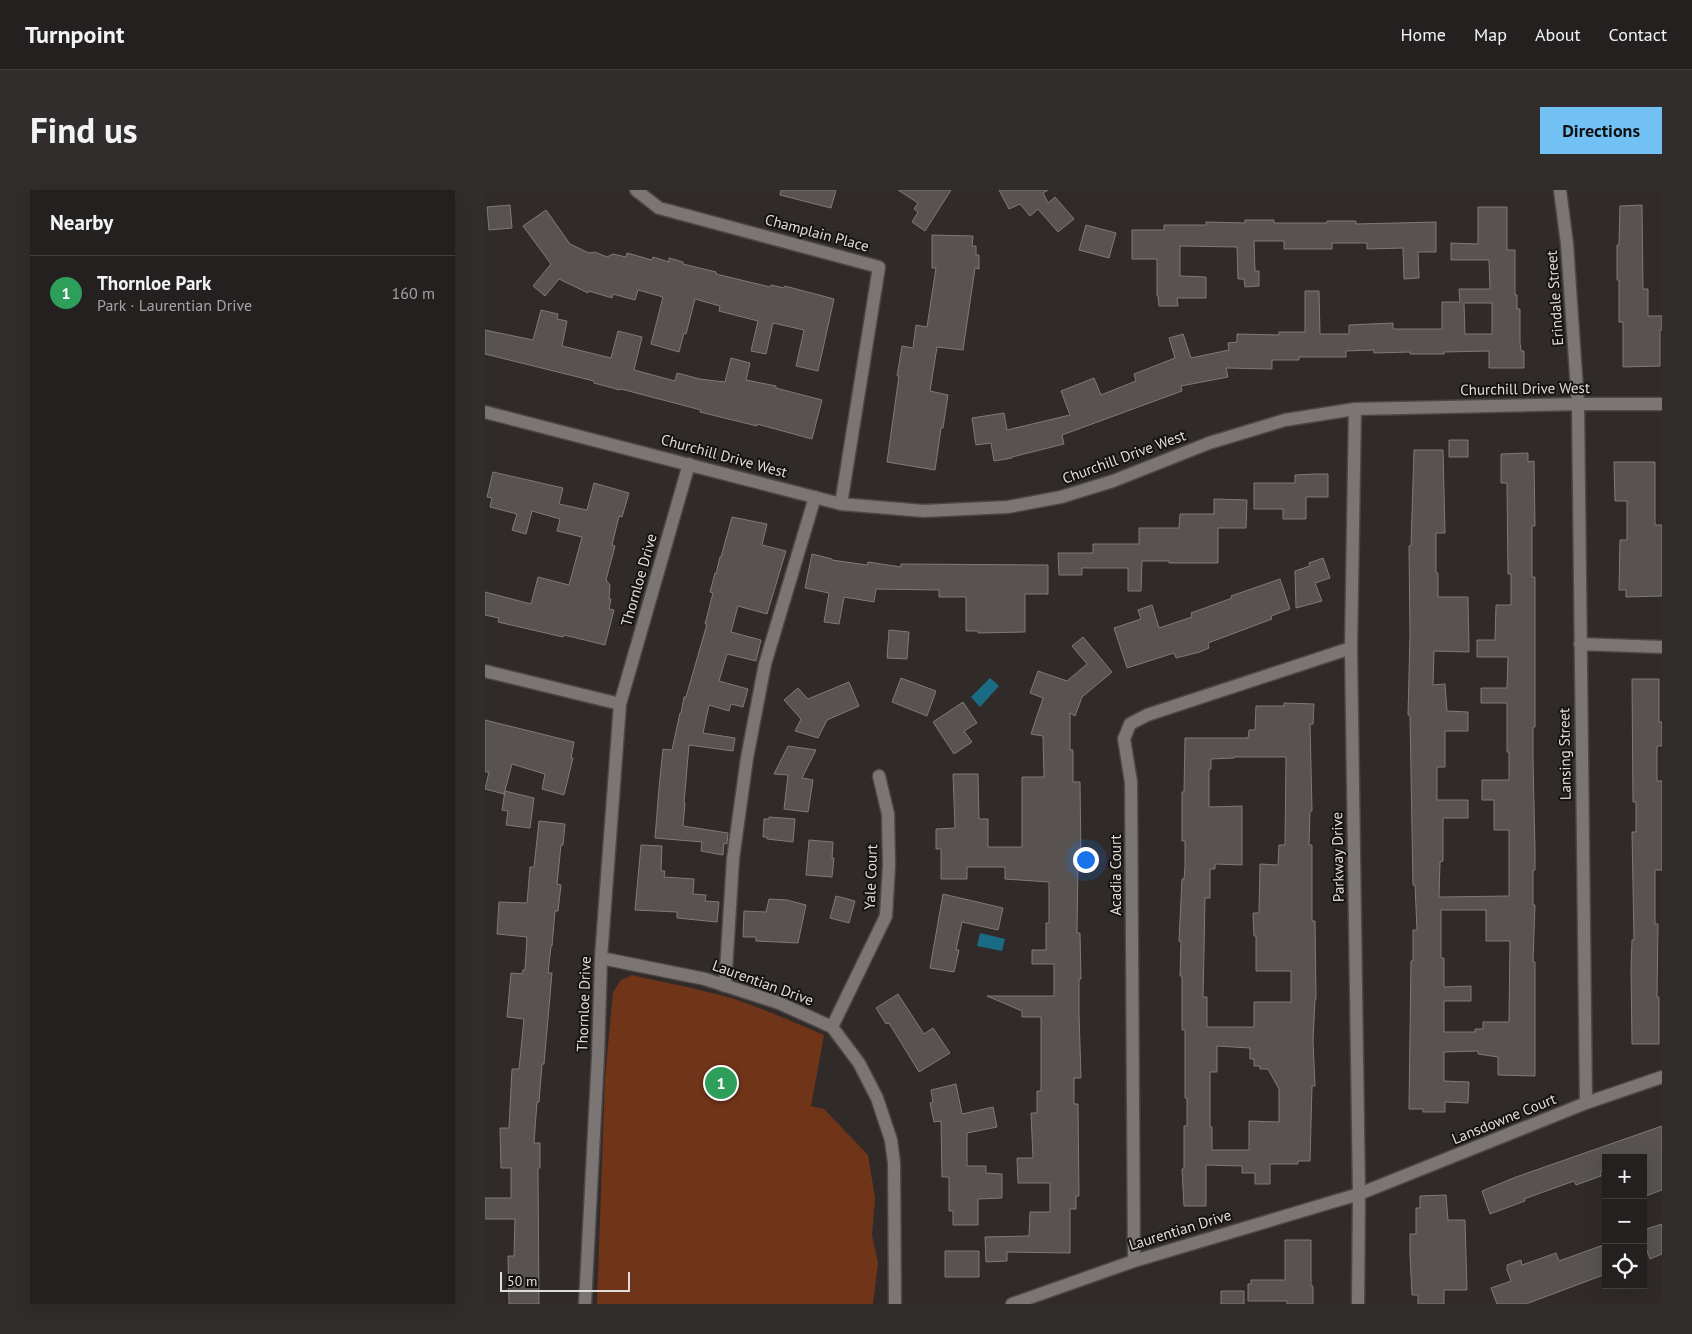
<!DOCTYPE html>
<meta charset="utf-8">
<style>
:root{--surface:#24201f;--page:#302d2c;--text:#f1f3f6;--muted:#a3a3a4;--line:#413e3d;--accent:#72c1f5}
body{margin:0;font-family:"PT Sans",sans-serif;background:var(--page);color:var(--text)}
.controls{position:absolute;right:15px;bottom:15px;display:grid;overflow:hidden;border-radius:0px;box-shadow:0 5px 20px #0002}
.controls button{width:45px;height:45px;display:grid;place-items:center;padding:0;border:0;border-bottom:1px solid var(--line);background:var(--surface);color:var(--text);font:25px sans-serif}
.scale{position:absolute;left:15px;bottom:12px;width:130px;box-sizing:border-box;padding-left:5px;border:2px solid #e0dcdb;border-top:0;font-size:14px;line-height:18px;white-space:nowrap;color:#e0dcdb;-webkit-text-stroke:4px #161413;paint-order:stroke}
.you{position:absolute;left:600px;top:669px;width:18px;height:18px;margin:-12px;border:4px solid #fff;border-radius:50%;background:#1a73e8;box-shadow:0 0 0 8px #1a73e833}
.badge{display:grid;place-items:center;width:32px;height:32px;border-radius:50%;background:var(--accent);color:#fff;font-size:16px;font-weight:700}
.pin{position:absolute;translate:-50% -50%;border:2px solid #fff;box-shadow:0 1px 5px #0006}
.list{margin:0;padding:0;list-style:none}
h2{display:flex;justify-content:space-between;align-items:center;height:65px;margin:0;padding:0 20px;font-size:21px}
h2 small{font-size:16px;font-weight:400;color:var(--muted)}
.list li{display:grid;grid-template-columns:32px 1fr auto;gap:15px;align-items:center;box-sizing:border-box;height:75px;padding:0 20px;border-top:1px solid var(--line)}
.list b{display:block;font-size:19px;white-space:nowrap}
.list p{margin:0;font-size:16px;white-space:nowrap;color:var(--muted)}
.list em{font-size:16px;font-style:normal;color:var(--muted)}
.icon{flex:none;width:28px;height:28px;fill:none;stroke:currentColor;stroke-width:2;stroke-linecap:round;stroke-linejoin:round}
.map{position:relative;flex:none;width:1177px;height:1114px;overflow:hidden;border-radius:0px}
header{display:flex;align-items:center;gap:30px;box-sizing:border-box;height:70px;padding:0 25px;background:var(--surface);border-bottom:1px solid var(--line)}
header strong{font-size:24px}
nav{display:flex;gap:28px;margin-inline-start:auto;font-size:18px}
.intro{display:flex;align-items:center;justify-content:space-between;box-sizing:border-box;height:120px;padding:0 30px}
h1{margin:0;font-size:35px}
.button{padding:12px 22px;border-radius:0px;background:var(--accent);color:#111;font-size:18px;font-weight:700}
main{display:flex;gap:30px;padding:0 30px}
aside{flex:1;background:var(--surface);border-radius:0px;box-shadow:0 5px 20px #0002}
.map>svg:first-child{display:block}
.green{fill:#703419}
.water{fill:#196c84}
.building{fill:#585350;stroke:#7f7a77;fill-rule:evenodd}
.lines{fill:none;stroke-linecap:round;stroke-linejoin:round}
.minor-casing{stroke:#4c4746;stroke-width:15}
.minor{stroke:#7b7573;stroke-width:12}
.labels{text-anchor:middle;stroke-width:4;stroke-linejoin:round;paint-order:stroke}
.street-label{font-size:15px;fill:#e0dcdb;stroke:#161413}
</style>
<header>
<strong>Turnpoint</strong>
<nav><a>Home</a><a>Map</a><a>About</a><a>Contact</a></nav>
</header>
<div class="intro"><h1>Find us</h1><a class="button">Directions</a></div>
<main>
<aside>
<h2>Nearby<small></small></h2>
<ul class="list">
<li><span class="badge" style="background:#2e9e5b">1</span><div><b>Thornloe Park</b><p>Park · Laurentian Drive</p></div><em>160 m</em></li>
</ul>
</aside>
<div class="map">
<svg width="1177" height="1114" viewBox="0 0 1177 1114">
<rect width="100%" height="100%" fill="#302b29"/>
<!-- green -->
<path class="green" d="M 147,785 C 181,793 216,799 249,809 C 280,819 310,833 339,845 L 326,916 L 339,919 L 383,965 L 390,1008 L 387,1045 L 393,1073 L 388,1114 L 112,1114 L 120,888 L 128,802 L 136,790 Z"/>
<!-- water -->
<path class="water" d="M 505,488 L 514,496 L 495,517 L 486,507 Z
M 495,743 L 520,749 L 517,761 L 492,756 Z"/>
<!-- building -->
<path class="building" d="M 296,0 L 351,0 L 346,18 L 295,5 Z
M 413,0 L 466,0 L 440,41 L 427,32 L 433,22 L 429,19 L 433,13 Z
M 514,0 L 563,0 L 558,3 L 563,13 L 570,7 L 589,29 L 573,42 L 553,19 L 545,26 L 535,14 L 524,19 Z
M 25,15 L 27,38 L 4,40 L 2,17 Z
M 1157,15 L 1158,99 L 1163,99 L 1163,126 L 1177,126 L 1177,140 L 1175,140 L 1175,176 L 1138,177 L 1138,132 L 1134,132 L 1134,90 L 1132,90 L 1132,55 L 1134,55 L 1135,16 Z
M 993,17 L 1022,17 L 1022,60 L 1030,60 L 1030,105 L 1032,105 L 1032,119 L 1035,119 L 1035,152 L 1036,161 L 1039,161 L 1039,178 L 1004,178 L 1004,161 L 959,162 L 959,164 L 925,164 L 925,162 L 889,163 L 889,160 L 861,161 L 861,167 L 814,167 L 814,170 L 787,170 L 787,179 L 741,178 L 743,187 L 696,196 L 697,201 L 577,245 L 579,254 L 527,267 L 527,268 L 509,271 L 506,253 L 491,255 L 487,228 L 519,223 L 522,240 L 585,225 L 576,201 L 609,188 L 616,205 L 651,191 L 649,184 L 690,168 L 684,148 L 698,144 L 706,168 L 744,160 L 743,153 L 752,152 L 752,144 L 794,145 L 794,142 L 820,142 L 820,101 L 834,101 L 835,144 L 864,144 L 864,135 L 908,133 L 908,139 L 957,139 L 957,112 L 975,112 L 974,99 L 1005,99 L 1004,70 L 966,70 L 966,53 L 993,54 ZM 979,113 L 1007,113 L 1007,144 L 980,144 Z
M 61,20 L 85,54 L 104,63 L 110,62 L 122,67 L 128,64 L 141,67 L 142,63 L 167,70 L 168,67 L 184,72 L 184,68 L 198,72 L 198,74 L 231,82 L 231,84 L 285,97 L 286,95 L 299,98 L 300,96 L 349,109 L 333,181 L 311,176 L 319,140 L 288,133 L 281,164 L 266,161 L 273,131 L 234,121 L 235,116 L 210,109 L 201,144 L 199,143 L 194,162 L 166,154 L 178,107 L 153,100 L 150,110 L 128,104 L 127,108 L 104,101 L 103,103 L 74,89 L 60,106 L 48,96 L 66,74 L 38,36 Z
M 760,30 L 789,30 L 789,33 L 842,33 L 842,31 L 871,31 L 871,34 L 951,32 L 951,62 L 933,62 L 934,88 L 919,89 L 918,58 L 882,59 L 882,53 L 847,53 L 847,59 L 799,59 L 799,51 L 769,51 L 770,81 L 774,81 L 774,96 L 760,97 L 759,89 L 753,89 L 752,57 L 695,56 L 695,86 L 721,87 L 721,108 L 692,108 L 693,116 L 674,116 L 673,106 L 672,106 L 672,69 L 647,69 L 647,40 L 679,40 L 679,35 L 721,35 L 721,32 L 760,33 Z
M 601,35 L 631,43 L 624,68 L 594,60 Z
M 447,45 L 488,46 L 487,56 L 491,56 L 491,65 L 494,65 L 494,79 L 490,78 L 478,160 L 452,157 L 445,201 L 463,205 L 458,238 L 456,238 L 450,280 L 402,272 L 414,186 L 412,186 L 417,156 L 428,158 L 431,135 L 442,137 L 451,78 L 447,78 Z
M 56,120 L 73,124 L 72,129 L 82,131 L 77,156 L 126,168 L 133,141 L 157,147 L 149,180 L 190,191 L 192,183 L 215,189 L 240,192 L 246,168 L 265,173 L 261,190 L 291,196 L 291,198 L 337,210 L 327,249 L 272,234 L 272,236 L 215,222 L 216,220 L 136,199 L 135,200 L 109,193 L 109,191 L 0,164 L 0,140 L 48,150 Z
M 964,250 L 983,250 L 983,267 L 964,267 Z
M 929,260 L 958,260 L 960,343 L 951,343 L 951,383 L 953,383 L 953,407 L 983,407 L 984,462 L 949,461 L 948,495 L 960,494 L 962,521 L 983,522 L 983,541 L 960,541 L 960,577 L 952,577 L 952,610 L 983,610 L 983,628 L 958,628 L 958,671 L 955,672 L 954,707 L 1024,706 L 1024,640 L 1009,640 L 1009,610 L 997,610 L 997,590 L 1024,590 L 1024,562 L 1022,562 L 1022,513 L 996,513 L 996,498 L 1022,498 L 1023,467 L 992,467 L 992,450 L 1010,450 L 1011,415 L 1026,415 L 1026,384 L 1023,384 L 1022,293 L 1016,293 L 1016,264 L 1043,263 L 1043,272 L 1049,271 L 1050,336 L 1047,336 L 1047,387 L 1050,387 L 1050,537 L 1048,537 L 1048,569 L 1050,660 L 1050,680 L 1048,680 L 1048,715 L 1050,715 L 1048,772 L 1050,772 L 1050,886 L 1013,885 L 1013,867 L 993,864 L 993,861 L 959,862 L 959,891 L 984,892 L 983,913 L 960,912 L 960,922 L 938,922 L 938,919 L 924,919 L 926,771 L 928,771 L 928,740 L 932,740 L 930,695 L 928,695 L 925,525 L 923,525 L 925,445 L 924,356 L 926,356 ZM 956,720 L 1001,720 L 1001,751 L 1025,751 L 1024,832 L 998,832 L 998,839 L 990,839 L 990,842 L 959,842 L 959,811 L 986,811 L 986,796 L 959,797 L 959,768 L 956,768 Z
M 1129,272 L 1170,272 L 1170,335 L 1177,335 L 1177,406 L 1141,407 L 1141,400 L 1134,400 L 1135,350 L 1142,350 L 1142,311 L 1130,311 Z
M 8,282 L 78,298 L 74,314 L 102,320 L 109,293 L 144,303 L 137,327 L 134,326 L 127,355 L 130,356 L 121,390 L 125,395 L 124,409 L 126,409 L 124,419 L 129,420 L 120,455 L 79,445 L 78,447 L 13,432 L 14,428 L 0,425 L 0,402 L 46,414 L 53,387 L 84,395 L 97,347 L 72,341 L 75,329 L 47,321 L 41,344 L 27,340 L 32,324 L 5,317 L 7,308 L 2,307 Z
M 830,284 L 843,284 L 843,307 L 821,307 L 821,329 L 798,329 L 798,319 L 769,319 L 769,293 L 810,293 L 810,285 Z
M 729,309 L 762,310 L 761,338 L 733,338 L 733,373 L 684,373 L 684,371 L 657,371 L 656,401 L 643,401 L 643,378 L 597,378 L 597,385 L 574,385 L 573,363 L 608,363 L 608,354 L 654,354 L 654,338 L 694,338 L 695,324 L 729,324 Z
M 247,327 L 282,334 L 277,355 L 301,361 L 282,424 L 253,416 L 246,442 L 276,450 L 271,471 L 242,464 L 234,491 L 263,499 L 258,517 L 246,514 L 244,521 L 224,515 L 218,543 L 250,548 L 248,561 L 204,555 L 199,613 L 200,613 L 198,636 L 243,643 L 242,654 L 239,653 L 238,665 L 216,661 L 217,652 L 170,648 L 174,598 L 178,559 L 187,560 L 195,523 L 196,523 L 199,507 L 201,507 L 222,434 L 220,434 L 228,403 L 225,402 L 230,383 L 231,384 L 235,367 L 236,367 Z
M 327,364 L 347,369 L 347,370 L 382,375 L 383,372 L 416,377 L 416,374 L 563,375 L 563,404 L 540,404 L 540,442 L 493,443 L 493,441 L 481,441 L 481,407 L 454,407 L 454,400 L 391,399 L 389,412 L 359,407 L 354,434 L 339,432 L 344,403 L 320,398 Z
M 838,368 L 845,388 L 830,393 L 837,411 L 811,418 L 810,381 L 825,376 L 824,373 Z
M 795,389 L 805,419 L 786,426 L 787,429 L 723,453 L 724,458 L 715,462 L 691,468 L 689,463 L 642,478 L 629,438 L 656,429 L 653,420 L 667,415 L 674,438 L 707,427 L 706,423 L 747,408 L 746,406 Z
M 404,440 L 424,442 L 422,469 L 402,468 Z
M 598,447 L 627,482 L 597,507 L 590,526 L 585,523 L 585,560 L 588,560 L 588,592 L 595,592 L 596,670 L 593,670 L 592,743 L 595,743 L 596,789 L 594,789 L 594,824 L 596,888 L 589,888 L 589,914 L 593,914 L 594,1006 L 591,1006 L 591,1019 L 585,1019 L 585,1063 L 522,1062 L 522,1071 L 501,1072 L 500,1047 L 544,1046 L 545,1022 L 565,1022 L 565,993 L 533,993 L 532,968 L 548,968 L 546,923 L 552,923 L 552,901 L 556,901 L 556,827 L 537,827 L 537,821 L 502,806 L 569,806 L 569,774 L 547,774 L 547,760 L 561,760 L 561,733 L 564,733 L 564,692 L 520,689 L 520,677 L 482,677 L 482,689 L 456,689 L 456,659 L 451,659 L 451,639 L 470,638 L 468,584 L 493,584 L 494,629 L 503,629 L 503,657 L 537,657 L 537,587 L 559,587 L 558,546 L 546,544 L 558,508 L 545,503 L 553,481 L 582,491 L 602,474 L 587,456 Z
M 416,488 L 451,501 L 442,526 L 407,512 Z
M 1147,489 L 1174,489 L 1174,532 L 1177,532 L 1177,556 L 1172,556 L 1172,591 L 1177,591 L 1177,680 L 1170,680 L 1170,734 L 1173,734 L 1172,807 L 1174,807 L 1174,854 L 1147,854 L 1146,778 L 1147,750 L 1149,750 L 1147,642 L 1151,642 L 1151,612 L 1148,612 Z
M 364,492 L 374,516 L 342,530 L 333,548 L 310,541 L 316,529 L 299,510 L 313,498 L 323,509 Z
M 478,512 L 492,533 L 479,541 L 487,552 L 469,564 L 448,532 Z
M 799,513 L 829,514 L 828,534 L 825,534 L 827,621 L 825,621 L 824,655 L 827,655 L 827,731 L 830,731 L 831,809 L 830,809 L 828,851 L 830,896 L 827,896 L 825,971 L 813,971 L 813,974 L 785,974 L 785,994 L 770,994 L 770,983 L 757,983 L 757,976 L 721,975 L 721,1016 L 699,1016 L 697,979 L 699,979 L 699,936 L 702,936 L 702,908 L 700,908 L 700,840 L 697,840 L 697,786 L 695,786 L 696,752 L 694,751 L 697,689 L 699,689 L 700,677 L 700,651 L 697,651 L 697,602 L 699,602 L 700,548 L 763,548 L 764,540 L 770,540 L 771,516 L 799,516 ZM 749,567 L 801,567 L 800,655 L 794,655 L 793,675 L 775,674 L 774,723 L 768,723 L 769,746 L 771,746 L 771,781 L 806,781 L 806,812 L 769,812 L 769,837 L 722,837 L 722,807 L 718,807 L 719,759 L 720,708 L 725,708 L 725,679 L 730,679 L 730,674 L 757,675 L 757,616 L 724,617 L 724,579 L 726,579 L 726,569 L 749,568 ZM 732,856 L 765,858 L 765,869 L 769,869 L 769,876 L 775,876 L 775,879 L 783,879 L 794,899 L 794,932 L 764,931 L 764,960 L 727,960 L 727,937 L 725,937 L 725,882 L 732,882 Z
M 0,530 L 89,552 L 86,568 L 88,568 L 79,605 L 57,599 L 60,584 L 27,574 L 19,604 L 0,599 L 4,582 L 0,582 Z
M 303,556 L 331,560 L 317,588 L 328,590 L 323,622 L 299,619 L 303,585 L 289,584 Z
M 20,601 L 49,608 L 45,638 L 21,635 L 23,621 L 17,620 Z
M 284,627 L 310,629 L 308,652 L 282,649 L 282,647 L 278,647 L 279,629 L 284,629 Z
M 54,631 L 80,634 L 78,655 L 76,655 L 72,694 L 76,695 L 73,721 L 70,721 L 67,756 L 66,756 L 63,783 L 67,783 L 59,874 L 57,874 L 54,912 L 52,912 L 49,953 L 55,953 L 55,978 L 53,978 L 54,1114 L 24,1114 L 23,1066 L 29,1066 L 30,1029 L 0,1029 L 0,1008 L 26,1008 L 26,978 L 16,978 L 15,938 L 24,938 L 27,879 L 34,879 L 39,829 L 22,827 L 26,783 L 37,784 L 38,780 L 40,780 L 42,747 L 12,744 L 14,712 L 42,713 L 45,677 L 49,677 Z
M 324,650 L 348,652 L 347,668 L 349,668 L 347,687 L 321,685 Z
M 156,655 L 177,656 L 176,681 L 180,681 L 179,687 L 209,689 L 208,704 L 221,705 L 220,711 L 234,712 L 232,732 L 192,728 L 192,722 L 150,720 Z
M 458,704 L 518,718 L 513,740 L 477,732 L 471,760 L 474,760 L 469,782 L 445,778 Z
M 351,706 L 370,711 L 364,733 L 345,728 Z
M 284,709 L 302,710 L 321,715 L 313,753 L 271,751 L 271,747 L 258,747 L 259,721 L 281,722 Z
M 413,804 L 439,844 L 448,838 L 465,863 L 434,882 L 404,833 L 401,834 L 391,818 Z
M 471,894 L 477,924 L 508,917 L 512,937 L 482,943 L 482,976 L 501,976 L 501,983 L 517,984 L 517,1008 L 493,1009 L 493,1035 L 468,1035 L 468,1021 L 464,1021 L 464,987 L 457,987 L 456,931 L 449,932 L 445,913 L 448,912 L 446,900 Z
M 1177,936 L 1177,1000 L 1158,1007 L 1158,968 L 1121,968 L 1121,980 L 1115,982 L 1116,986 L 1091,995 L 1089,991 L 1039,1009 L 1040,1011 L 1005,1024 L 997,1001 L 1031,987 Z
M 961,1005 L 963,1030 L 980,1030 L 982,1100 L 959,1100 L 959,1114 L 933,1114 L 933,1105 L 927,1105 L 925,1063 L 925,1044 L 931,1044 L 931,1018 L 935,1018 L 935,1006 Z
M 1177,1034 L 1177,1064 L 1165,1069 L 1158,1050 L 1158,1040 Z
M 800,1050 L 826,1050 L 826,1096 L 828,1096 L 828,1114 L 802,1114 L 802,1111 L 763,1111 L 763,1094 L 766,1094 L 766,1090 L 800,1090 Z
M 1121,1054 L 1121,1084 L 1041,1114 L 1012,1114 L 1006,1098 L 1026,1091 L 1022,1080 L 1022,1075 L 1036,1070 L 1037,1075 L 1071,1063 L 1074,1071 Z
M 460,1061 L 494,1061 L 494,1087 L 460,1087 Z
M 736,1101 L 759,1101 L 759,1114 L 736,1114 Z"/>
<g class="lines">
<!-- minor casing -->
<g class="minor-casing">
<path id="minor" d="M 151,0 L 174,18 L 394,77 L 356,314
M 1075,0 L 1082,54 L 1093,214 L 1101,913
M 870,219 L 866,458 L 874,1004 L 873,1114
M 0,222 L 356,314 L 439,321 L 523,317 L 576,307 L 628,291 L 724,253 L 800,230 L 870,219 L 1093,214 L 1177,214
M 1095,454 L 1177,457
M 0,481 L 135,514
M 116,768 L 220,789 L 294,813 L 347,837 L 374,873 L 392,908 L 406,950 L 409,973 L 410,1114
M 240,796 L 248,669 L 262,568 L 280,474 L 330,307
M 347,837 L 401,726 L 404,675 L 403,624 L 394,586
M 649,1071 L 646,592 L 639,549 L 645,534 L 662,525 L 866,458
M 100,1114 L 113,866 L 116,768 L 135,514 L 204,274
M 527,1114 L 649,1071 L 874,1004 L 1101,913 L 1177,887"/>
</g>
<!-- minor -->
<use href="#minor" class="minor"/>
</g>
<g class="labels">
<!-- street labels -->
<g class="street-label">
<text transform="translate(332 43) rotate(15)" y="5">Champlain Place</text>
<text transform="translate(1070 108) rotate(-94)" y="5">Erindale Street</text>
<text transform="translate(1040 199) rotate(-1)" y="5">Churchill Drive West</text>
<text transform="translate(239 266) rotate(15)" y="5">Churchill Drive West</text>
<text transform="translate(639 267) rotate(-20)" y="5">Churchill Drive West</text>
<text transform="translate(154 390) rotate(-74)" y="5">Thornloe Drive</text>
<text transform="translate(1080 564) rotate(-91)" y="5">Lansing Street</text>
<text transform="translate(853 667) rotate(-91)" y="5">Parkway Drive</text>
<text transform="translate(631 685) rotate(-90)" y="5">Acadia Court</text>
<text transform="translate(386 687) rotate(-88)" y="5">Yale Court</text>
<text transform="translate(278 793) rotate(20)" y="5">Laurentian Drive</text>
<text transform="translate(99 814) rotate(-88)" y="5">Thornloe Drive</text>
<text transform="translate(1019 929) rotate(-22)" y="5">Lansdowne Court</text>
<text transform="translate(695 1040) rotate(-17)" y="5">Laurentian Drive</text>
</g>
</g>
</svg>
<div class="controls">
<button>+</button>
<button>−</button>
<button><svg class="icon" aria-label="locate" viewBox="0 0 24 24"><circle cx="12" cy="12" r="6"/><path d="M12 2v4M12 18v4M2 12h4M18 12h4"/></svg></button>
</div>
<div class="scale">50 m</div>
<div class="you"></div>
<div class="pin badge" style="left:236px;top:893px;background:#2e9e5b">1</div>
</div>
</main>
